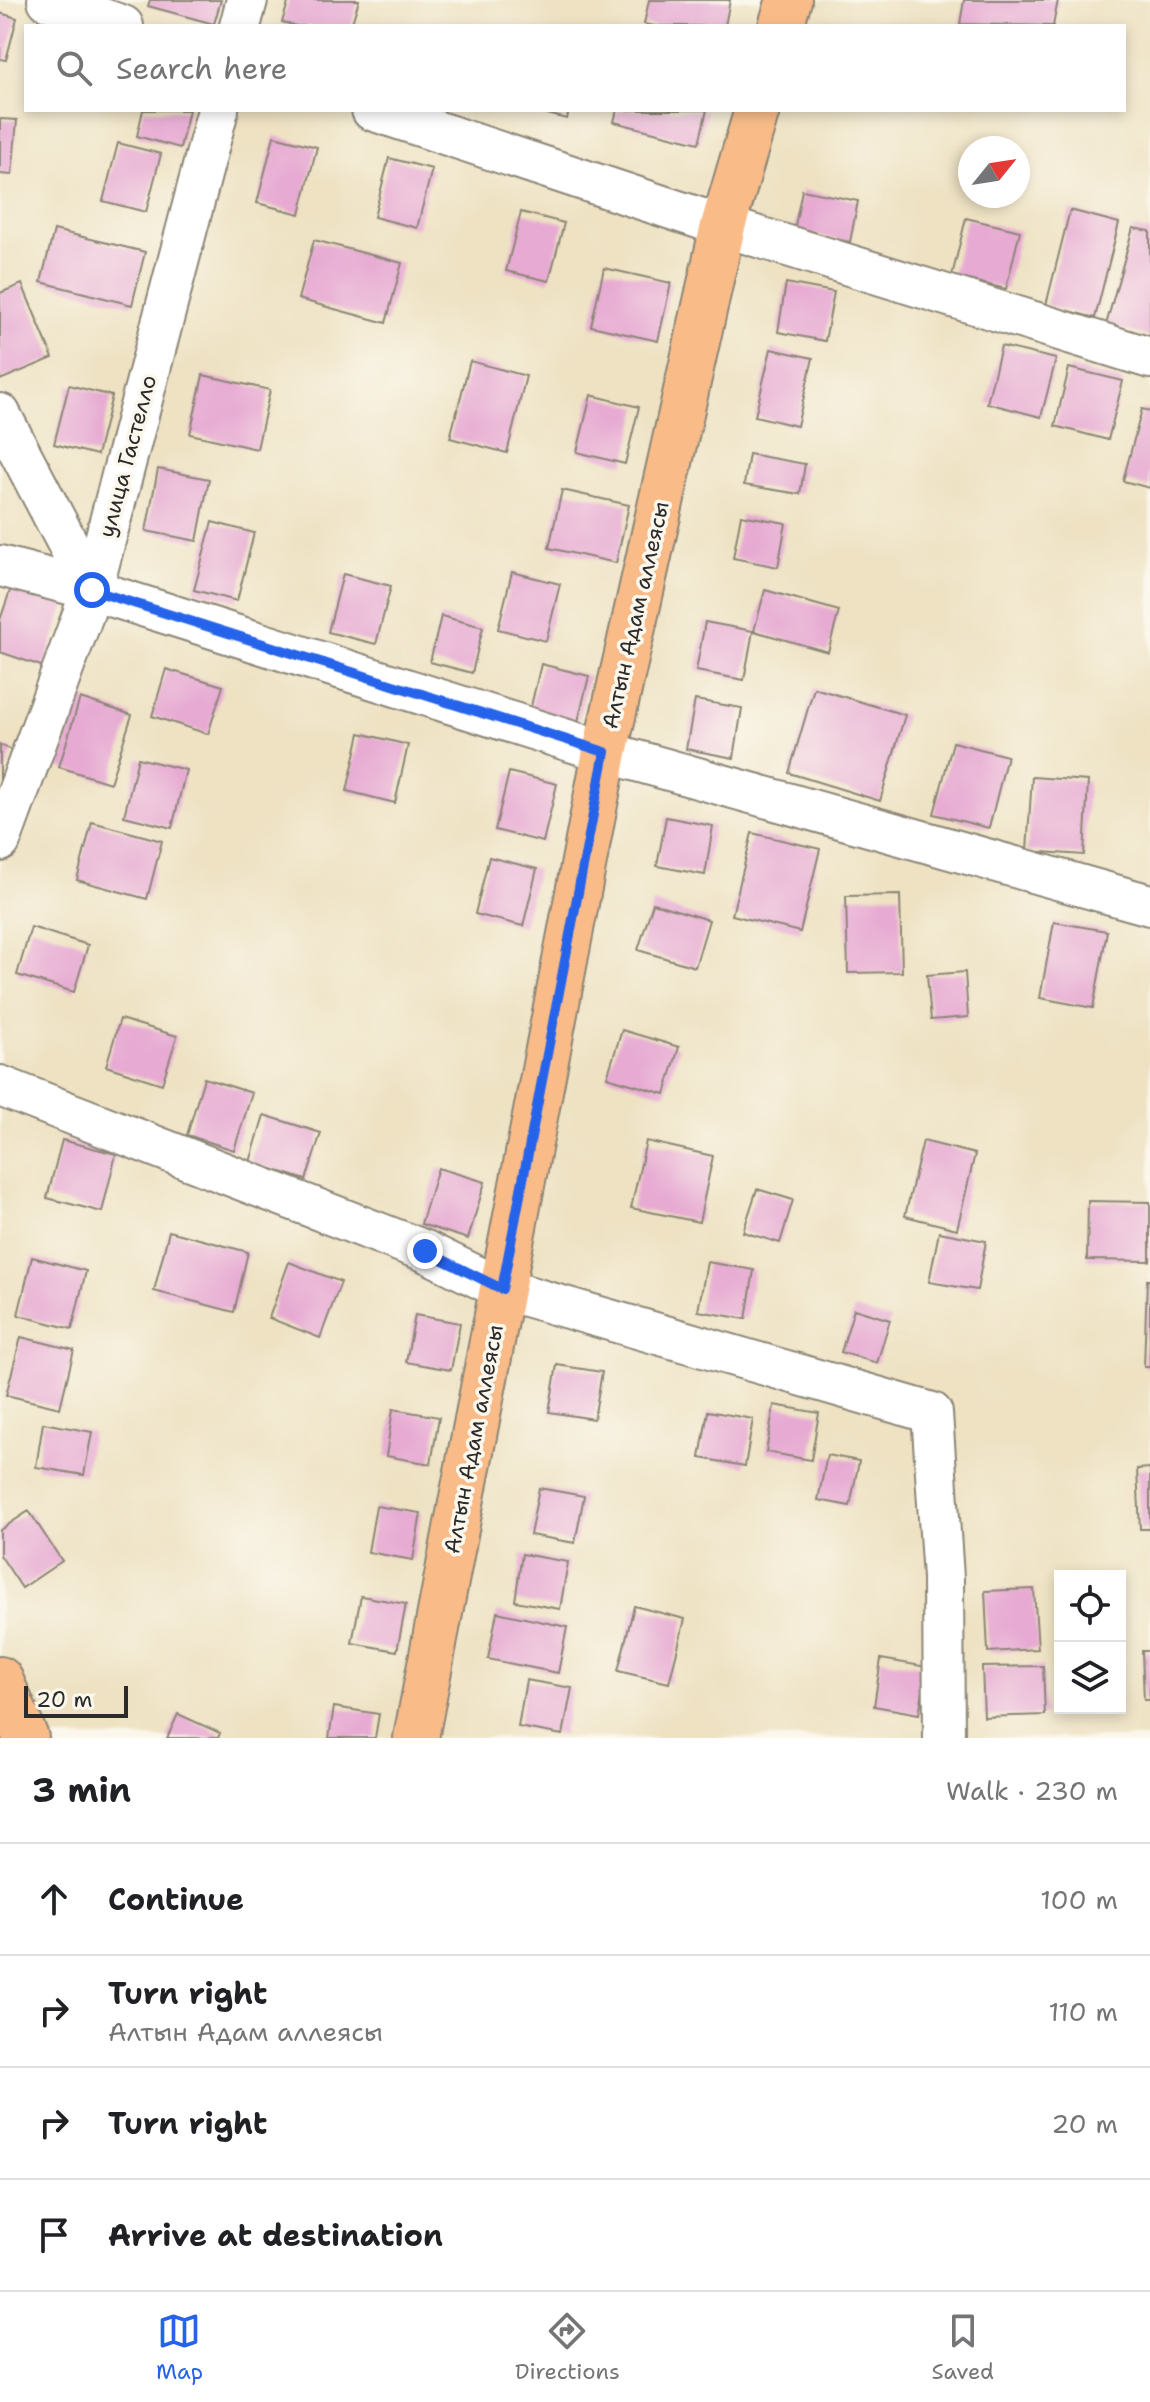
<!DOCTYPE html>
<meta charset="utf-8">
<style>
:root{--surface:#fff;--page:#f2f2f2;--text:#202124;--muted:#757577;--line:#e0e0e0;--accent:#2563eb}
body{margin:0;font-family:"Shantell Sans",sans-serif;background:var(--page);color:var(--text)}
.controls{position:absolute;right:24px;bottom:24px;display:grid;overflow:hidden;border-radius:0px;box-shadow:0 4px 12px #0003}
.controls button{width:72px;height:72px;display:grid;place-items:center;padding:0;border:0;border-bottom:2px solid var(--line);background:var(--surface);color:var(--text);font:40px sans-serif}
.compass{position:absolute;left:958px;top:136px;width:72px;height:72px;border-radius:50%;background:var(--surface);box-shadow:0 4px 12px #0003;rotate:60deg}
.scale{position:absolute;left:24px;bottom:20px;width:104px;box-sizing:border-box;padding-left:8px;border:4px solid #2b2b2b;border-top:0;font-size:22px;line-height:28px;white-space:nowrap;color:#2b2b2b;-webkit-text-stroke:6px #fbf7ec;paint-order:stroke}
.stop{position:absolute;width:24px;height:24px;margin:-18px;border:6px solid #2563eb;border-radius:50%;background:#fff}
.stop.end{background:#2563eb;border-color:#fff;box-shadow:0 2px 8px #0008}
.list{margin:0;padding:0;list-style:none}
h2{display:flex;justify-content:space-between;align-items:center;height:104px;margin:0;padding:0 32px;font-size:34px}
h2 small{font-size:26px;font-weight:400;color:var(--muted)}
.list li{display:grid;grid-template-columns:52px 1fr auto;gap:24px;align-items:center;box-sizing:border-box;height:112px;padding:0 32px;border-top:2px solid var(--line)}
.list b{display:block;font-size:30px;white-space:nowrap}
.list p{margin:0;font-size:26px;white-space:nowrap;color:var(--muted)}
.list em{font-size:26px;font-style:normal;color:var(--muted)}
.icon{flex:none;width:44px;height:44px;fill:none;stroke:currentColor;stroke-width:2;stroke-linecap:round;stroke-linejoin:round}
.map{position:relative;flex:none;width:1150px;height:1738px;overflow:hidden}
.search{position:absolute;background:var(--surface);box-shadow:0 4px 12px #0003;left:24px;right:24px;top:24px;height:88px;display:flex;align-items:center;gap:20px;box-sizing:border-box;padding:0 28px;border-radius:0px;color:var(--muted);font-size:30px}
.sheet{height:552px;background:var(--surface)}
nav{display:flex;justify-content:space-around;align-items:center;box-sizing:border-box;height:112px;border-top:2px solid var(--line);background:var(--surface);font-size:22px;color:var(--muted)}
nav a{display:grid;justify-items:center;gap:4px}
nav .on{color:var(--accent)}
.map>svg:first-child{display:block}
.building{fill:#e7abd3}
.lines{fill:none;stroke-linecap:round;stroke-linejoin:round}
.minor-casing{stroke:#8c8677;stroke-width:44}
.major-casing{stroke:#8c8677;stroke-width:48}
.minor{stroke:#fff;stroke-width:40}
.major{stroke:#f9bc89;stroke-width:44}
.route{stroke:#2563eb;stroke-width:10}
.labels{text-anchor:middle;stroke-width:7;stroke-linejoin:round;paint-order:stroke}
.street-label{font-size:22px;fill:#2b2b2b;stroke:#fbf7ec}
</style>
<div class="map">
<svg width="1150" height="1738" viewBox="0 0 1150 1738">
<rect width="100%" height="100%" fill="#fbf7ec"/>
<filter id="ink" filterUnits="userSpaceOnUse"><feTurbulence type="fractalNoise" baseFrequency=".0125" numOctaves="2"/><feDisplacementMap in="SourceGraphic" scale="16" xChannelSelector="R" yChannelSelector="G"/><feConvolveMatrix kernelMatrix="1 2 1 2 8 2 1 2 1" color-interpolation-filters="sRGB"/></filter>
<filter id="wash" filterUnits="userSpaceOnUse"><feTurbulence type="fractalNoise" baseFrequency=".006" numOctaves="4" result="noise"/><feDisplacementMap in="SourceGraphic" scale="32" xChannelSelector="R" yChannelSelector="G"/><feGaussianBlur stdDeviation="1.8" result="paint"/><feColorMatrix in="noise" values="0 0 0 0 0 0 0 0 0 0 0 0 0 0 0 0 0 1.4 0 .05"/><feComposite in="paint" operator="in"/></filter>
<g filter="url(#wash)">
<rect width="100%" height="100%" fill="#eee2c3"/>
<g id="blocks">
<!-- building -->
<path class="building" d="M 150,0 L 221,0 L 214,24 L 148,6 Z
M 289,0 L 359,0 L 351,26 L 296,26 L 282,22 Z
M 649,0 L 730,0 L 725,26 L 655,26 L 644,24 Z
M 964,0 L 1058,0 L 1053,26 L 960,24 Z
M 0,13 L 17,18 L 6,60 L 0,59 Z
M 143,110 L 189,110 L 180,148 L 137,136 Z
M 532,110 L 569,110 L 567,119 Z
M 617,110 L 707,110 L 699,143 L 614,122 Z
M 0,119 L 17,120 L 12,175 L 0,174 Z
M 274,136 L 317,147 L 300,214 L 257,203 Z
M 118,143 L 161,154 L 146,212 L 103,201 Z
M 389,158 L 432,169 L 417,228 L 374,217 Z
M 802,190 L 858,201 L 850,242 L 794,231 Z
M 1070,210 L 1119,223 L 1095,318 L 1046,305 Z
M 521,212 L 564,223 L 549,281 L 506,271 Z
M 966,218 L 1020,231 L 1006,289 L 952,276 Z
M 1133,228 L 1150,231 L 1150,337 L 1106,325 Z
M 54,230 L 145,252 L 132,305 L 41,282 Z
M 314,240 L 402,263 L 386,323 L 298,299 Z
M 604,268 L 671,283 L 658,341 L 591,326 Z
M 786,283 L 834,292 L 825,341 L 778,332 Z
M 22,284 L 53,358 L 0,380 L 0,293 Z
M 1001,346 L 1056,359 L 1041,417 L 987,403 Z
M 771,349 L 813,358 L 797,426 L 755,416 Z
M 470,361 L 526,376 L 507,453 L 450,438 Z
M 1069,368 L 1123,381 L 1108,440 L 1055,426 Z
M 203,375 L 270,390 L 257,449 L 190,434 Z
M 69,385 L 112,396 L 97,455 L 54,444 Z
M 591,395 L 639,407 L 625,464 L 577,452 Z
M 1142,409 L 1150,411 L 1150,488 L 1123,481 Z
M 749,454 L 805,464 L 800,494 L 744,485 Z
M 158,469 L 209,479 L 197,541 L 146,531 Z
M 562,490 L 629,505 L 616,563 L 549,548 Z
M 741,515 L 786,523 L 778,567 L 733,558 Z
M 212,522 L 254,533 L 237,601 L 194,590 Z
M 512,572 L 560,584 L 546,641 L 498,629 Z
M 343,574 L 391,586 L 376,644 L 328,632 Z
M 12,585 L 65,604 L 44,667 L 0,652 L 0,620 Z
M 765,590 L 839,611 L 828,652 L 754,631 Z
M 441,616 L 483,627 L 472,673 L 430,662 Z
M 705,622 L 753,631 L 744,680 L 696,671 Z
M 541,664 L 589,676 L 575,734 L 527,723 Z
M 166,669 L 223,686 L 208,734 L 152,716 Z
M 814,688 L 905,715 L 880,801 L 789,773 Z
M 80,698 L 132,715 L 110,783 L 59,767 Z
M 695,700 L 742,708 L 734,758 L 686,749 Z
M 360,733 L 408,745 L 395,803 L 347,791 Z
M 953,742 L 1007,756 L 989,828 L 934,814 Z
M 0,745 L 13,750 L 0,784 Z
M 138,758 L 186,770 L 172,828 L 124,816 Z
M 509,772 L 557,784 L 543,842 L 495,830 Z
M 1032,777 L 1088,781 L 1084,855 L 1027,851 Z
M 666,817 L 713,826 L 705,875 L 657,866 Z
M 92,822 L 162,841 L 147,899 L 77,880 Z
M 752,833 L 820,849 L 800,932 L 732,915 Z
M 489,857 L 537,869 L 523,926 L 475,914 Z
M 900,895 L 902,972 L 848,973 L 846,896 Z
M 653,903 L 709,920 L 695,967 L 638,950 Z
M 1054,922 L 1107,931 L 1093,1008 L 1040,998 Z
M 31,927 L 88,945 L 74,992 L 17,975 Z
M 965,972 L 968,1017 L 931,1020 L 927,975 Z
M 120,1019 L 177,1036 L 162,1084 L 106,1066 Z
M 622,1030 L 679,1047 L 665,1094 L 607,1077 Z
M 204,1078 L 252,1093 L 234,1150 L 187,1135 Z
M 264,1115 L 321,1133 L 306,1180 L 250,1162 Z
M 62,1140 L 116,1154 L 102,1212 L 47,1198 Z
M 646,1141 L 713,1156 L 699,1222 L 631,1208 Z
M 923,1141 L 975,1154 L 957,1229 L 905,1216 Z
M 438,1168 L 485,1182 L 468,1239 L 421,1224 Z
M 757,1189 L 793,1200 L 780,1243 L 743,1232 Z
M 1088,1201 L 1150,1202 L 1150,1261 L 1087,1260 Z
M 169,1231 L 248,1252 L 234,1312 L 154,1291 Z
M 939,1232 L 986,1241 L 977,1290 L 929,1282 Z
M 32,1257 L 86,1271 L 72,1329 L 18,1315 Z
M 289,1262 L 341,1282 L 320,1338 L 269,1318 Z
M 707,1262 L 754,1270 L 746,1319 L 698,1311 Z
M 1147,1280 L 1150,1280 L 1150,1367 L 1144,1367 Z
M 854,1309 L 890,1320 L 877,1363 L 841,1352 Z
M 415,1315 L 460,1323 L 451,1370 L 406,1362 Z
M 21,1337 L 74,1350 L 60,1408 L 6,1395 Z
M 557,1365 L 602,1372 L 594,1419 L 549,1412 Z
M 774,1405 L 819,1413 L 811,1460 L 766,1452 Z
M 393,1409 L 439,1417 L 431,1464 L 386,1456 Z
M 708,1411 L 753,1419 L 745,1466 L 700,1458 Z
M 43,1423 L 92,1432 L 84,1475 L 36,1467 Z
M 827,1455 L 859,1461 L 850,1506 L 818,1500 Z
M 1150,1468 L 1150,1529 L 1140,1529 L 1137,1469 Z
M 539,1488 L 584,1496 L 575,1543 L 530,1535 Z
M 376,1506 L 421,1513 L 413,1560 L 368,1552 Z
M 29,1511 L 62,1561 L 22,1588 L 0,1555 L 0,1530 Z
M 522,1554 L 568,1562 L 560,1609 L 515,1601 Z
M 1034,1589 L 1038,1649 L 988,1652 L 985,1591 Z
M 361,1596 L 406,1604 L 397,1651 L 352,1643 Z
M 634,1606 L 685,1619 L 669,1683 L 618,1671 Z
M 497,1612 L 567,1627 L 558,1673 L 488,1659 Z
M 1142,1651 L 1150,1651 L 1150,1700 L 1144,1700 Z
M 881,1659 L 927,1667 L 919,1714 L 874,1706 Z
M 1043,1666 L 1045,1715 L 984,1717 L 982,1667 Z
M 526,1680 L 572,1688 L 563,1735 L 518,1727 Z
M 334,1707 L 379,1714 L 375,1738 L 329,1738 Z
M 178,1714 L 220,1733 L 218,1738 L 167,1738 Z"/>
</g>
</g>
<g filter="url(#ink)">
<use href="#blocks" fill-opacity="0" stroke="#8c8677" stroke-width="2"/>
<g class="lines">
<!-- minor casing -->
<g class="minor-casing">
<path id="minor" d="M 48,0 L 123,26
M 240,26 L 247,0
M 372,110 L 723,226 L 1150,358
M 0,414 L 92,590
M 0,566 L 92,590 L 605,752 L 1150,905
M 0,841 L 92,590 L 218,110
M 0,1086 L 425,1251 L 502,1289 L 932,1413 L 943,1578 L 944,1738"/>
</g>
<!-- major casing -->
<g class="major-casing">
<path id="major" d="M 781,26 L 789,0
M 0,1679 L 26,1738
M 416,1738 L 605,752 L 723,226 L 757,110"/>
</g>
<!-- minor -->
<use href="#minor" class="minor"/>
<!-- major -->
<use href="#major" class="major"/>
</g>
</g>
<g class="lines" filter="url(#ink)">
<!-- route -->
<path class="route" d="M 92,590 L 605,752 L 502,1289 L 425,1251"/>
</g>
<g class="labels">
<!-- street labels -->
<g class="street-label">
<text transform="translate(127 456) rotate(-75)" y="8">улица Гастелло</text>
<text transform="translate(635 615) rotate(-77)" y="8">Алтын Адам аллеясы</text>
<text transform="translate(473 1439) rotate(-79)" y="8">Алтын Адам аллеясы</text>
</g>
</g>
</svg>
<div class="controls">
<button><svg class="icon" aria-label="locate" viewBox="0 0 24 24"><circle cx="12" cy="12" r="6"/><path d="M12 2v4M12 18v4M2 12h4M18 12h4"/></svg></button>
<button><svg class="icon" aria-label="layers" viewBox="0 0 24 24"><path d="M12 4l9 5-9 5-9-5zM3 14l9 5 9-5"/></svg></button>
</div>
<svg class="compass" viewBox="-18 -18 36 36"><path d="M0-13l5 13h-10z" fill="#e53935"/><path d="M0 13l5-13h-10z" fill="#757577"/></svg>
<div class="scale">20 m</div>
<div class="stop" style="left:92px;top:590px"></div>
<div class="stop end" style="left:425px;top:1251px"></div>
<div class="search"><svg class="icon" aria-label="search" viewBox="0 0 24 24"><circle cx="10" cy="10" r="6"/><path d="M15 15l6 6"/></svg>Search here</div>
</div>
<section class="sheet">
<h2>3 min<small>Walk · 230 m</small></h2>
<ul class="list">
<li><svg class="icon" aria-label="ahead" viewBox="0 0 24 24"><path d="M12 20V5M6 11l6-6 6 6"/></svg><div><b>Continue</b></div><em>100 m</em></li>
<li><svg class="icon" aria-label="right" viewBox="0 0 24 24"><path d="M7 20v-9h11M14 6l5 5-5 5"/></svg><div><b>Turn right</b><p>Алтын Адам аллеясы</p></div><em>110 m</em></li>
<li><svg class="icon" aria-label="right" viewBox="0 0 24 24"><path d="M7 20v-9h11M14 6l5 5-5 5"/></svg><div><b>Turn right</b></div><em>20 m</em></li>
<li><svg class="icon" aria-label="arrive" viewBox="0 0 24 24"><path d="M6 21V4h12l-3 4 3 4H6"/></svg><div><b>Arrive at destination</b></div></li>
</ul>
</section>
<nav>
<a class="on"><svg class="icon" aria-label="map" viewBox="0 0 24 24"><path d="M3 6l6-2 6 2 6-2v14l-6 2-6-2-6 2zM9 4v14M15 6v14"/></svg>Map</a>
<a><svg class="icon" aria-label="directions" viewBox="0 0 24 24"><path d="M12 3l9 9-9 9-9-9zM9 14v-3h6M13 9l2 2-2 2"/></svg>Directions</a>
<a><svg class="icon" aria-label="saved" viewBox="0 0 24 24"><path d="M7 4h10v16l-5-4-5 4z"/></svg>Saved</a>
</nav>
